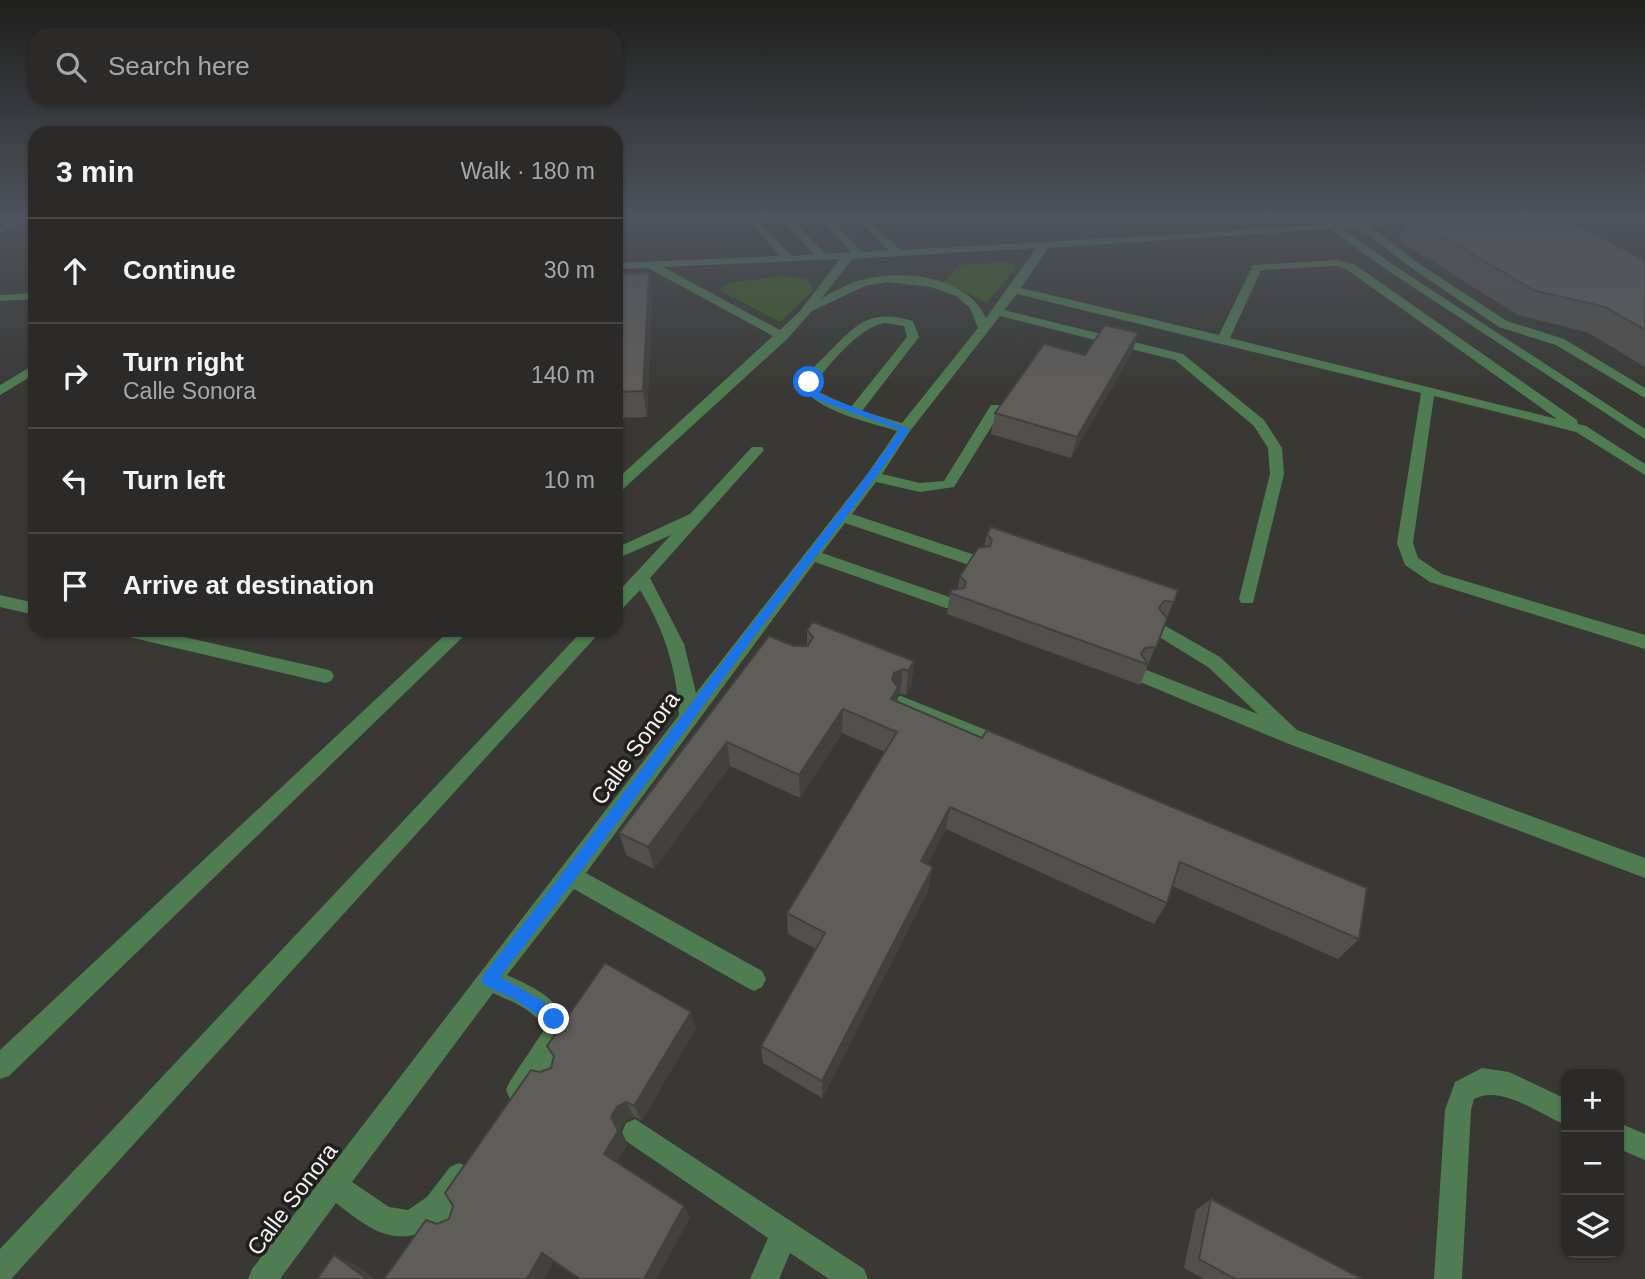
<!DOCTYPE html>
<meta charset="utf-8">
<style>
:root{--surface:#2b2a28;--page:#333230;--text:#f1f3f6;--muted:#a6a7a8;--line:#474645}
body{margin:0;font-family:Helvetica,sans-serif;background:var(--page);color:var(--text)}
.controls{position:absolute;right:21px;bottom:21px;display:grid;overflow:hidden;border-radius:14px;box-shadow:0 2px 5px #0004}
.controls button{width:63px;height:63px;display:grid;place-items:center;padding:0;border:0;border-bottom:2px solid var(--line);background:var(--surface);color:var(--text);font:35px sans-serif}
.stop{position:absolute;width:21px;height:21px;margin:-16px;border:5px solid #1a73e8;border-radius:50%;background:#fff}
.stop.end{background:#1a73e8;border-color:#fff;box-shadow:0 2px 7px #0008}
.list{margin:0;padding:0;list-style:none}
h2{display:flex;justify-content:space-between;align-items:center;height:91px;margin:0;padding:0 28px;font-size:30px}
h2 small{font-size:23px;font-weight:400;color:var(--muted)}
.list li{display:grid;grid-template-columns:46px 1fr auto;gap:21px;align-items:center;box-sizing:border-box;height:105px;padding:0 28px;border-top:2px solid var(--line)}
.list b{display:block;font-size:26px;white-space:nowrap}
.list p{margin:0;font-size:23px;white-space:nowrap;color:var(--muted)}
.list em{font-size:23px;font-style:normal;color:var(--muted)}
.icon{flex:none;width:38px;height:38px;fill:none;stroke:currentColor;stroke-width:2;stroke-linecap:round;stroke-linejoin:round}
.map{position:relative;flex:none;width:1645px;height:1279px;overflow:hidden}
.search{position:absolute;background:var(--surface);box-shadow:0 2px 5px #0004;left:28px;top:28px;width:595px;height:77px;display:flex;align-items:center;gap:18px;box-sizing:border-box;padding:0 24px;border-radius:21px;color:var(--muted);font-size:26px}
.panel{position:absolute;background:var(--surface);box-shadow:0 2px 5px #0004;left:28px;top:126px;width:595px;height:511px;border-radius:21px}
.map>svg:first-child{display:block}
.green{fill:#3e5d20}
.lines{fill:none;stroke-linecap:round;stroke-linejoin:round}
.minor{fill:#4f7d51;fill-rule:evenodd}
.wall{fill:#52504d}
.shaded-wall{fill:#42413f}
.building{fill:#5f5d5a;stroke:#42413f;stroke-width:2}
.route{fill:#1a73e8}
.labels{text-anchor:middle;stroke-width:7;stroke-linejoin:round;paint-order:stroke}
.street-label{font-size:23px;fill:#f5f4f2;stroke:#201f1e}
</style>
<div class="map">
<svg width="1645" height="1279" viewBox="0 0 1645 1279">
<rect width="100%" height="100%" fill="#393835"/>
<!-- green -->
<path class="green" d="M 1005,262 L 1017,266 L 987,303 L 944,282 L 959,265 Z
M 783,276 L 806,279 L 811,284 L 812,291 L 780,322 L 719,290 L 729,283 Z"/>
<g class="lines">
<!-- minor -->
<path class="minor" d="M 22,215 L 35,215 L 0,233 L 0,226 Z
M 744,215 L 754,215 L 792,256 L 814,254 L 778,215 L 789,215 L 825,254 L 851,252 L 818,215 L 828,215 L 862,252 L 889,250 L 851,215 L 862,215 L 901,250 L 1202,233 L 1435,215 L 1478,215 L 1473,218 L 1370,226 L 1418,263 L 1507,321 L 1564,339 L 1645,388 L 1645,398 L 1556,345 L 1499,327 L 1410,267 L 1358,227 L 1342,228 L 1395,266 L 1645,429 L 1645,439 L 1387,270 L 1330,229 L 1048,248 L 1021,288 L 1219,335 L 1253,265 L 1336,260 L 1354,264 L 1577,420 L 1578,424 L 1586,426 L 1645,464 L 1645,475 L 1576,432 L 1434,396 L 1413,543 L 1418,558 L 1442,574 L 1645,635 L 1645,649 L 1430,582 L 1405,565 L 1397,543 L 1421,393 L 1017,294 L 1004,310 L 1183,354 L 1264,420 L 1282,448 L 1284,474 L 1253,603 L 1241,603 L 1239,599 L 1270,474 L 1268,448 L 1254,426 L 1175,360 L 1000,316 L 910,431 L 882,474 L 920,483 L 944,481 L 991,405 L 1001,405 L 1003,408 L 954,487 L 920,492 L 876,482 L 852,514 L 984,558 L 986,562 L 984,566 L 972,566 L 845,523 L 822,553 L 958,600 L 960,604 L 958,608 L 946,608 L 815,562 L 586,873 L 762,971 L 766,979 L 762,987 L 754,991 L 746,987 L 574,889 L 507,975 C 533,987 562,999 568,1030 L 554,1062 L 556,1069 L 553,1078 L 541,1080 L 528,1099 L 519,1103 L 510,1099 L 506,1090 L 510,1081 L 544,1030 C 538,1011 510,1001 493,993 L 352,1182 L 389,1207 L 408,1210 L 427,1197 L 450,1167 L 459,1163 L 468,1167 L 472,1176 L 456,1204 L 462,1208 L 466,1218 L 462,1228 L 452,1232 L 437,1224 C 397,1251 369,1229 336,1203 L 280,1279 L 248,1279 L 252,1269 L 679,715 C 677,669 664,629 640,590 L 622,609 L 616,611 L 616,594 L 671,535 L 616,559 L 616,548 L 690,514 L 752,447 L 762,447 L 764,450 L 650,578 L 684,644 L 696,693 L 868,473 L 897,431 C 873,423 810,410 803,384 C 806,373 818,363 827,354 C 857,324 868,308 913,321 L 919,337 L 862,411 L 902,423 L 978,328 L 970,308 L 956,296 L 931,287 L 888,282 L 865,286 L 812,311 L 787,339 L 621,491 L 616,493 L 616,480 L 773,336 L 648,268 L 616,269 L 616,263 L 780,256 ZM 1036,248 L 986,318 C 967,275 901,269 861,280 C 847,284 834,291 822,298 L 852,259 ZM 840,259 L 800,311 L 780,330 L 663,267 ZM 1336,266 L 1346,269 L 1557,419 L 1230,338 L 1261,270 ZM 885,323 L 904,326 L 907,337 L 851,407 L 819,392 L 816,382 C 830,363 861,326 885,323 Z
M 35,293 L 35,299 L 0,301 L 0,295 Z
M 35,364 L 35,374 L 0,395 L 0,385 Z
M 0,595 L 35,603 L 35,615 L 0,607 Z
M 1162,624 L 1220,657 L 1297,730 L 1645,858 L 1645,878 L 1289,744 L 1138,681 L 1135,676 L 1138,671 L 1144,669 L 1258,714 L 1208,667 L 1156,635 L 1153,630 L 1156,625 Z
M 116,630 L 153,630 L 325,669 L 331,671 L 334,676 L 331,681 L 325,683 L 125,636 L 119,635 Z
M 450,630 L 470,630 L 9,1076 L 0,1079 L 0,1050 Z
M 583,630 L 602,630 L 11,1279 L 0,1279 L 0,1249 Z
M 901,696 L 1011,740 L 1014,746 L 1011,752 L 1004,754 L 894,708 L 892,703 L 894,698 Z
M 1482,1068 L 1509,1072 L 1566,1099 L 1566,1125 C 1540,1115 1502,1084 1474,1099 L 1471,1110 L 1462,1279 L 1434,1279 L 1445,1110 L 1455,1082 Z
M 635,1119 L 864,1269 L 868,1279 L 829,1279 L 790,1253 L 779,1279 L 750,1279 L 768,1238 L 626,1141 L 622,1132 L 626,1123 Z
M 1619,1123 L 1645,1134 L 1645,1160 L 1619,1149 Z"/>
</g>
<!-- wall -->
<path class="wall" d="M 1409,216 L 1474,216 L 1645,260 L 1645,367 L 1587,332 L 1518,315 L 1398,240 Z
M 649,273 L 652,298 L 647,417 L 616,418 L 616,274 Z
M 1132,353 L 1071,458 L 991,434 L 995,413 Z
M 987,534 L 1178,590 L 1140,685 L 947,614 L 950,593 L 958,589 L 960,576 L 984,547 Z
M 807,630 L 914,661 L 911,686 L 906,695 L 900,693 L 898,695 L 897,702 L 1359,939 L 1338,959 L 1172,886 L 1167,903 L 1154,924 L 946,829 L 927,864 L 929,889 L 822,1098 L 763,1063 L 761,1046 L 816,949 L 788,934 L 787,913 L 885,752 L 842,733 L 800,798 L 730,766 L 654,869 L 626,855 L 619,833 L 794,646 L 807,646 Z
M 696,1028 L 642,1120 L 634,1117 L 625,1121 L 620,1131 L 627,1145 L 616,1162 L 690,1217 L 656,1279 L 579,1279 L 554,1262 L 437,1224 L 449,1219 L 540,1072 Z
M 1211,1199 L 1362,1279 L 1204,1279 L 1184,1268 L 1196,1210 Z"/>
<!-- shaded-wall -->
<path class="shaded-wall" d="M 616,215 L 661,215 L 662,221 L 616,230 Z
M 649,273 L 652,298 L 647,417 L 643,391 Z
M 1138,333 L 1132,353 L 1071,458 L 1077,437 Z
M 914,661 L 911,686 L 906,695 L 908,671 Z
M 903,669 L 900,693 L 898,695 L 896,712 L 891,699 L 892,680 L 894,673 Z
M 843,709 L 842,733 L 800,798 L 799,775 Z
M 727,742 L 730,766 L 654,869 L 648,847 Z
M 950,807 L 946,829 L 917,883 L 921,861 Z
M 933,867 L 929,889 L 822,1098 L 822,1081 Z
M 691,1012 L 696,1028 L 642,1120 L 634,1106 Z
M 626,1102 L 634,1117 L 625,1121 L 620,1131 L 627,1145 L 613,1167 L 604,1154 L 611,1117 L 617,1107 Z
M 684,1206 L 690,1217 L 656,1279 L 644,1279 Z
M 542,1253 L 554,1262 L 544,1279 L 527,1279 Z
M 334,1255 L 355,1264 L 375,1279 L 367,1279 Z"/>
<!-- building -->
<path class="building" d="M 1421,215 L 1471,215 L 1474,216 L 1488,215 L 1501,223 L 1556,215 L 1645,260 L 1645,330 L 1605,307 L 1533,290 L 1409,216 Z
M 649,273 L 643,391 L 616,392 L 616,274 Z
M 1105,325 L 1138,333 L 1077,437 L 995,413 L 1044,344 L 1085,355 Z
M 991,527 L 1178,590 L 1174,602 L 1164,601 L 1159,608 L 1167,619 L 1156,647 L 1145,648 L 1141,654 L 1149,665 L 950,593 L 952,590 L 964,588 L 966,582 L 960,576 L 978,548 L 990,546 L 992,540 L 987,534 Z
M 813,622 L 914,661 L 908,671 L 903,669 L 894,673 L 892,680 L 898,687 L 891,699 L 982,738 L 987,730 L 1367,888 L 1359,939 L 1180,862 L 1167,903 L 950,807 L 921,861 L 933,867 L 822,1081 L 761,1046 L 825,933 L 787,913 L 897,732 L 843,709 L 799,775 L 727,742 L 648,847 L 619,833 L 769,636 L 794,646 L 808,646 L 813,637 L 807,630 Z
M 605,963 L 691,1012 L 634,1106 L 626,1102 L 617,1107 L 611,1117 L 618,1131 L 604,1154 L 684,1206 L 644,1279 L 580,1279 L 542,1253 L 527,1279 L 384,1279 L 426,1220 L 437,1224 L 449,1219 L 453,1206 L 445,1193 L 531,1070 L 540,1072 L 551,1068 L 554,1056 L 547,1046 Z
M 1211,1199 L 1362,1279 L 1235,1279 L 1199,1259 Z
M 334,1255 L 367,1279 L 317,1279 Z"/>
<!-- sky -->
<linearGradient id="sky" x2="0" y2="1"><stop stop-color="#1f1f1d"/><stop offset="0.55" stop-color="#4e535c"/><stop offset="1" stop-color="#4e535c" stop-opacity="0"/></linearGradient>
<rect width="1645" height="394" fill="url(#sky)"/>
<!-- route -->
<path class="route" d="M 806,380 L 812,380 L 820,394 L 910,429 C 859,503 802,573 748,645 C 666,756 586,868 500,977 L 554,1007 L 562,1019 L 560,1025 L 554,1027 L 516,1000 L 484,985 L 481,979 L 484,974 C 572,863 656,749 742,637 C 795,568 850,501 900,430 L 813,398 Z"/>
<g class="labels">
<!-- street labels -->
<g class="street-label">
<text transform="translate(635 748) rotate(-54)" y="8">Calle Sonora</text>
<text transform="translate(292 1199) rotate(-53)" y="8">Calle Sonora</text>
</g>
</g>
</svg>
<div class="controls">
<button>+</button>
<button>−</button>
<button><svg class="icon" aria-label="layers" viewBox="0 0 24 24"><path d="M12 4l9 5-9 5-9-5zM3 14l9 5 9-5"/></svg></button>
</div>
<div class="stop" style="left:809px;top:382px"></div>
<div class="stop end" style="left:554px;top:1019px"></div>
<div class="search"><svg class="icon" aria-label="search" viewBox="0 0 24 24"><circle cx="10" cy="10" r="6"/><path d="M15 15l6 6"/></svg>Search here</div>
<section class="panel">
<h2>3 min<small>Walk · 180 m</small></h2>
<ul class="list">
<li><svg class="icon" aria-label="ahead" viewBox="0 0 24 24"><path d="M12 20V5M6 11l6-6 6 6"/></svg><div><b>Continue</b></div><em>30 m</em></li>
<li><svg class="icon" aria-label="right" viewBox="0 0 24 24"><path d="M7 20v-9h11M14 6l5 5-5 5"/></svg><div><b>Turn right</b><p>Calle Sonora</p></div><em>140 m</em></li>
<li><svg class="icon" aria-label="left" viewBox="0 0 24 24"><path d="M17 20v-9H6M10 6l-5 5 5 5"/></svg><div><b>Turn left</b></div><em>10 m</em></li>
<li><svg class="icon" aria-label="arrive" viewBox="0 0 24 24"><path d="M6 21V4h12l-3 4 3 4H6"/></svg><div><b>Arrive at destination</b></div></li>
</ul>
</section>
</div>
